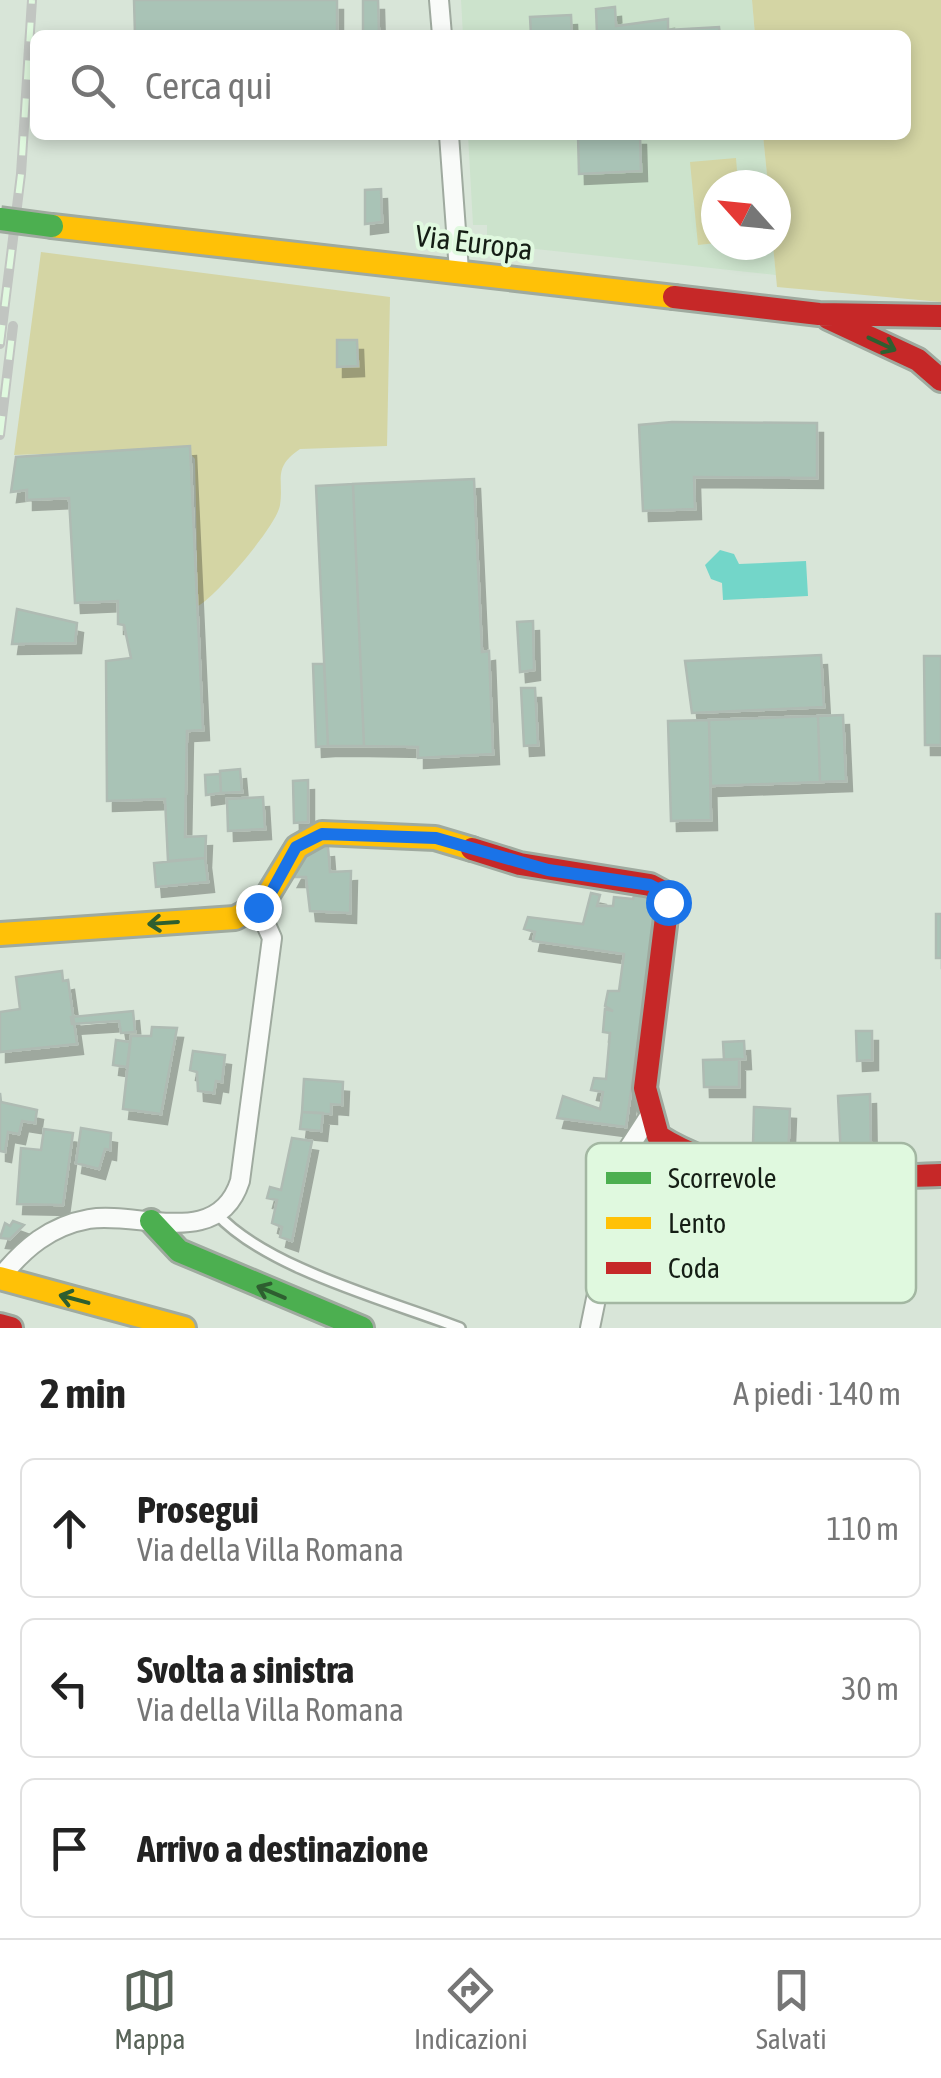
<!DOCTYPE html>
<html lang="it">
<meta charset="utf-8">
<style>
:root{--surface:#fff;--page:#f2f2f2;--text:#222;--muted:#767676;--line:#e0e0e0;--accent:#596459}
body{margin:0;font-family:"Asap Condensed",sans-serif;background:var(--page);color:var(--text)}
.compass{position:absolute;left:701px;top:170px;width:90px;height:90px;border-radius:50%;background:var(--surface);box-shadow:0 5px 15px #0003;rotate:297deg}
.stop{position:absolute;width:30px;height:30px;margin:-22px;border:8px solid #1a73e8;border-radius:50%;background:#fff}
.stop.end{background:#1a73e8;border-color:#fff;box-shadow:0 2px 10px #0008}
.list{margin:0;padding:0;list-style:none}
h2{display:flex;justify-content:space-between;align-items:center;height:130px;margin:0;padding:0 40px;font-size:42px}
h2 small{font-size:32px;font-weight:400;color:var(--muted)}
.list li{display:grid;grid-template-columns:65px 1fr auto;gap:30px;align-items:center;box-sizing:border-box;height:140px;margin:0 20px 20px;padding:0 20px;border:2px solid var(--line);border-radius:15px}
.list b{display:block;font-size:38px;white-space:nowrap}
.list p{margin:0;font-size:32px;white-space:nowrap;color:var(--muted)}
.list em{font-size:32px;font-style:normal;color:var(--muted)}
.icon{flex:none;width:55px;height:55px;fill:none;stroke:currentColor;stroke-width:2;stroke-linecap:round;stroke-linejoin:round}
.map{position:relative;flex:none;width:941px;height:1328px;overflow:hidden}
.search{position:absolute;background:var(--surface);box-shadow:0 5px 15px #0003;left:30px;right:30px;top:30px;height:110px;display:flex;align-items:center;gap:25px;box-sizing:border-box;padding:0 35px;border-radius:15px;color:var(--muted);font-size:38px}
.sheet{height:610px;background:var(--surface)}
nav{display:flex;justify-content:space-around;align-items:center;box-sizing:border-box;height:140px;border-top:2px solid var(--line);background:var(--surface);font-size:28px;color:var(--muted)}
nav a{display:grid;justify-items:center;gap:5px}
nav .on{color:var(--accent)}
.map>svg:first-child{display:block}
.built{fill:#cce3cc}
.green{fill:#d4d5a4}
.water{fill:#73d6c9}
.building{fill:#a9c3b6;stroke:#afbbb3;stroke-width:2.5;filter:url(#shadow)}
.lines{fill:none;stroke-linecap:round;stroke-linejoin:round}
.lane-casing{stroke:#9faa9f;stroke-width:14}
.street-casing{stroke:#9faa9f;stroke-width:22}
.fast-casing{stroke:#9faa9f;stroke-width:28}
.slow-casing{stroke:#9faa9f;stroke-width:28}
.jam-casing{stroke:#9faa9f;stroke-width:28}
.lane{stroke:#f9fbf9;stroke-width:9}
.street{stroke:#f9fbf9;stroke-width:18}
.fast{stroke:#4caf50;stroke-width:22}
.slow{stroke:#ffc107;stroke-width:22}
.jam{stroke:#c62828;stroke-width:22}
.rail-casing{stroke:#c1c5c1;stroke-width:10}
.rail{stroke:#e0f9df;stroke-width:6;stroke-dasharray:19;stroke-linecap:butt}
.fast-bridge-casing{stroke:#9faa9f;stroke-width:28;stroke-linecap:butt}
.fast-bridge{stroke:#4caf50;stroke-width:22}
.oneway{stroke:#2e5f30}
.route{stroke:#1a73e8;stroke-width:12}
.labels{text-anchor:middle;stroke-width:8;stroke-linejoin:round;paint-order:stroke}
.street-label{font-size:30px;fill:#151e15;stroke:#e0f9df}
.key{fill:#e0f9df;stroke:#a3b7a2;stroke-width:2.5}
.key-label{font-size:28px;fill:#151e15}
</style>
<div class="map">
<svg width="941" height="1328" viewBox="0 0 941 1328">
<defs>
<filter id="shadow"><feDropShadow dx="6" dy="10" stdDeviation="0" flood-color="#0004"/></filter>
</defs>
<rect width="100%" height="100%" fill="#d8e5d8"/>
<!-- built -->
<path class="built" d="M 461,0 L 752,0 L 755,35 L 463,35 Z
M 468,135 L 763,135 L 768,185 L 716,185 L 716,245 L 773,245 L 776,275 L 508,246 L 507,238 L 487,236 L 487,225 L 473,225 Z"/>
<!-- green -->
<path class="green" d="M 752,0 L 941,0 L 941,302 L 777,287 L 773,245 L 776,185 L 768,185 L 763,135 L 906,135 L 906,35 L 755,35 Z
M 736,158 L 738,185 L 716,185 L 716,243 L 698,245 L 690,162 Z
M 41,252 L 390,297 L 387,446 L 300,449 C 272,468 284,479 280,505 C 277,526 215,597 198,606 L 195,459 L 186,449 L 14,455 Z"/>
<!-- water -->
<path class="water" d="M 720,550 L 734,554 L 739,564 L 806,561 L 808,596 L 723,600 L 722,583 L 711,579 L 705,565 Z"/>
<!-- building -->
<path class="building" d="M 134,0 L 337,0 L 337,35 L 135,35 Z
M 363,0 L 378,0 L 379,35 L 363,35 Z
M 615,7 L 616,26 L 668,19 L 668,30 L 719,27 L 720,35 L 583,35 L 597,34 L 596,9 Z
M 571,15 L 572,35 L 531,35 L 530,17 Z
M 578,135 L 640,135 L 641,171 L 579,174 Z
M 381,189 L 382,222 L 365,224 L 365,190 Z
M 337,340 L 357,340 L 358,366 L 337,367 Z
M 672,422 L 817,423 L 817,478 L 694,477 L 695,509 L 643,511 L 639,425 Z
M 190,446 L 203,730 L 187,731 L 185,837 L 206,836 L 205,858 L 168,861 L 165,799 L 107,801 L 106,661 L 131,658 L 124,625 L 118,624 L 118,601 L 75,603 L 69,498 L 27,500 L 27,490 L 11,492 L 16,457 Z
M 474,479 L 482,652 L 489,651 L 493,754 L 418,758 L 418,747 L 364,746 L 353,484 Z
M 353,484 L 364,746 L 328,746 L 316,486 Z
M 17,609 L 77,623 L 75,643 L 12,644 Z
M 533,621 L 534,670 L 520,672 L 517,622 Z
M 821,655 L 824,707 L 692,713 L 685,661 Z
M 924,656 L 941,656 L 941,745 L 925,745 Z
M 313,664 L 324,664 L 328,746 L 316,747 Z
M 521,688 L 535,688 L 538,745 L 524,746 Z
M 843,715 L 846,781 L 820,782 L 818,716 Z
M 818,716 L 820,782 L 711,786 L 709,720 Z
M 709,720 L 711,820 L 671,821 L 668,721 Z
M 240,769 L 242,792 L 221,793 L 220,771 Z
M 220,774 L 221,793 L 206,795 L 205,775 Z
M 308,780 L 308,822 L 294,823 L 293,781 Z
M 263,797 L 265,829 L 228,831 L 227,799 Z
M 328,847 L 330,872 L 351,871 L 350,913 L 310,911 L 306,877 L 292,877 L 307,849 Z
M 205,858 L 208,882 L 156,887 L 154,863 Z
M 637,888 L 659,893 L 626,1127 L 557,1118 L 563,1096 L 600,1109 L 603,1092 L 591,1090 L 594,1078 L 606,1079 L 610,1033 L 603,1032 L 605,1009 L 613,1011 L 605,1006 L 608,991 L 619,991 L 624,954 L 533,941 L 535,932 L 524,929 L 528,917 L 583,924 L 591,893 L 600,895 L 597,906 L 613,906 L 614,897 L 633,899 Z
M 936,914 L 941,914 L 941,958 L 936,958 Z
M 62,971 L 63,981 L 68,980 L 77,1044 L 0,1052 L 0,1012 L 20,1009 L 16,977 Z
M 133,1011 L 135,1032 L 121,1033 L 119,1021 L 72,1024 L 71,1017 Z
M 152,1027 L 177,1028 L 161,1114 L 123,1109 L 131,1036 L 151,1036 Z
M 856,1031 L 872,1031 L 872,1060 L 857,1061 Z
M 116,1040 L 130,1042 L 127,1067 L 113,1065 Z
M 744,1041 L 745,1059 L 724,1060 L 723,1042 Z
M 193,1051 L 225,1055 L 222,1082 L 216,1081 L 214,1093 L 198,1091 L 197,1072 L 190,1070 Z
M 739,1059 L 739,1087 L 704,1087 L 703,1060 Z
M 304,1079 L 343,1082 L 342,1105 L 331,1104 L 331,1114 L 302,1112 Z
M 0,1093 L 1,1102 L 37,1110 L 35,1123 L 22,1121 L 19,1134 L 8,1132 L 5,1152 L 0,1151 Z
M 870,1094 L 871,1156 L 841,1158 L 838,1096 Z
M 754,1107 L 790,1109 L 788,1158 L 768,1157 L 768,1146 L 753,1145 Z
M 302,1112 L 323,1113 L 321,1131 L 300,1129 Z
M 81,1128 L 111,1133 L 110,1150 L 105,1149 L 99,1169 L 76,1163 Z
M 44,1129 L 73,1133 L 63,1205 L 17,1204 L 21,1148 L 41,1150 Z
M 292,1138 L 312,1141 L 292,1241 L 280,1237 L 282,1227 L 272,1223 L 277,1200 L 267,1198 L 270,1187 L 281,1190 Z
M 13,1221 L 24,1225 L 10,1239 L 0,1238 L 5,1223 L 10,1226 Z"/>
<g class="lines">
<!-- lane casing -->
<g class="lane-casing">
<path id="lane" d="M 216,1213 C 265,1268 390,1301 460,1328"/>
</g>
<!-- street casing -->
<g class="street-casing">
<path id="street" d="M 439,0 L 442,35
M 449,135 L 459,271
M 0,1278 C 24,1248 50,1226 89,1219 C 140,1211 218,1250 240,1181 L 272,938 L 258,907
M 590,1328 L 626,1152 L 650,1115"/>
</g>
<!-- fast casing -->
<g class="fast-casing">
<path id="fast" d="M 151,1221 L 179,1251 L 362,1328"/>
</g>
<!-- slow casing -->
<g class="slow-casing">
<path id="slow" d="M 52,226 L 674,297
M 0,934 L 235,918 L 263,903 L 297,847 L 322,833 L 435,838 L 472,849
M 0,1278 L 184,1328"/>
</g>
<!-- jam casing -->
<g class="jam-casing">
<path id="jam" d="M 674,297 L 819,314 L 941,316
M 828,318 L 918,360 L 941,380
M 472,849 L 520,864 L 650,885 L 665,893 L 668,901 L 645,1088 L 658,1136 C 743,1190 844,1178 941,1175
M 0,1325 L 11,1328"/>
</g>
<!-- lane -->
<use href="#lane" class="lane"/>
<!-- street -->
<use href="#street" class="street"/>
<!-- fast -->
<use href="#fast" class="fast"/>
<!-- slow -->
<use href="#slow" class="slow"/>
<!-- jam -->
<use href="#jam" class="jam"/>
<!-- rail casing -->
<g class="rail-casing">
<path id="rail" d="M 0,344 L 21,174 L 32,0
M 0,435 L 13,326"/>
</g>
<!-- rail -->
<use href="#rail" class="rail"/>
<!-- fast-bridge casing -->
<g class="fast-bridge-casing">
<path id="fast-bridge" d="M 0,219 L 52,226"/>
</g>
<!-- fast-bridge -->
<use href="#fast-bridge" class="fast-bridge"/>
</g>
<!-- one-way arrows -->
<defs><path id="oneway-shaft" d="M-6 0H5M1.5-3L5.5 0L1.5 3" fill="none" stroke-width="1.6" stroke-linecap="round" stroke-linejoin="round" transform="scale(2.5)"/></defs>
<g class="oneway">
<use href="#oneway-shaft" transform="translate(882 344) rotate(25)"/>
<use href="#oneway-shaft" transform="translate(163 923) rotate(176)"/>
<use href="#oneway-shaft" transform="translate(271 1292) rotate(-157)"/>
<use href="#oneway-shaft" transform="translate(74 1299) rotate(-165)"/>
</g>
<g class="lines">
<!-- route -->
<path class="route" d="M 258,907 L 272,891 L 296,847 L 322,834 L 436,838 L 548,870 L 650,885 L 665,893 L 668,902"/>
</g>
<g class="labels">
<!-- street labels -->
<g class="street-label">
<text transform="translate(474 243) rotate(7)" y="10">Via Europa</text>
</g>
</g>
<!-- legend -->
<rect x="586" y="1143" width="330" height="160" rx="15" class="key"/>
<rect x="606" y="1172" width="45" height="12" fill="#4caf50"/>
<rect x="606" y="1217" width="45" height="12" fill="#ffc107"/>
<rect x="606" y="1262" width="45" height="12" fill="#c62828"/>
<g class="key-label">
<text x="668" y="1188">Scorrevole</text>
<text x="668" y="1233">Lento</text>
<text x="668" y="1278">Coda</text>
</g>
</svg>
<svg class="compass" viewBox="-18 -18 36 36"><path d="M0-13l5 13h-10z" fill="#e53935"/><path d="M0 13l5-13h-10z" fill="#767676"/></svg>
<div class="stop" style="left:668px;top:902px"></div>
<div class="stop end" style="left:258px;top:907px"></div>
<div class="search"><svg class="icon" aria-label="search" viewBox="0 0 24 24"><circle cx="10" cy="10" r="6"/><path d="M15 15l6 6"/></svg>Cerca qui</div>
</div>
<section class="sheet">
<h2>2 min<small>A piedi · 140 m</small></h2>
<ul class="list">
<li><svg class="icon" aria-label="ahead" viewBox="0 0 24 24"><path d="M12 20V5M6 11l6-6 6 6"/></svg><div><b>Prosegui</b><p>Via della Villa Romana</p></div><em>110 m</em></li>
<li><svg class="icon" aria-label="left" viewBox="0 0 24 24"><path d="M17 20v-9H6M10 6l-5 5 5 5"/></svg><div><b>Svolta a sinistra</b><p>Via della Villa Romana</p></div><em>30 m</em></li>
<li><svg class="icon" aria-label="arrive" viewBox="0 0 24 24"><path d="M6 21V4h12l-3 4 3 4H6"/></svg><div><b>Arrivo a destinazione</b></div></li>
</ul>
</section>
<nav>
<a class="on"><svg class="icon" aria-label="map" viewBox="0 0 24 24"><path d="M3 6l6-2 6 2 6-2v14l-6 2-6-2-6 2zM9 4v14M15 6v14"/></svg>Mappa</a>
<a><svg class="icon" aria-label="directions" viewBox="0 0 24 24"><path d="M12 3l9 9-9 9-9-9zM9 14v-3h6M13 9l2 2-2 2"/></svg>Indicazioni</a>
<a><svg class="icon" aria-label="saved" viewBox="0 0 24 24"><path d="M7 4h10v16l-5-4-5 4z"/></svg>Salvati</a>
</nav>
